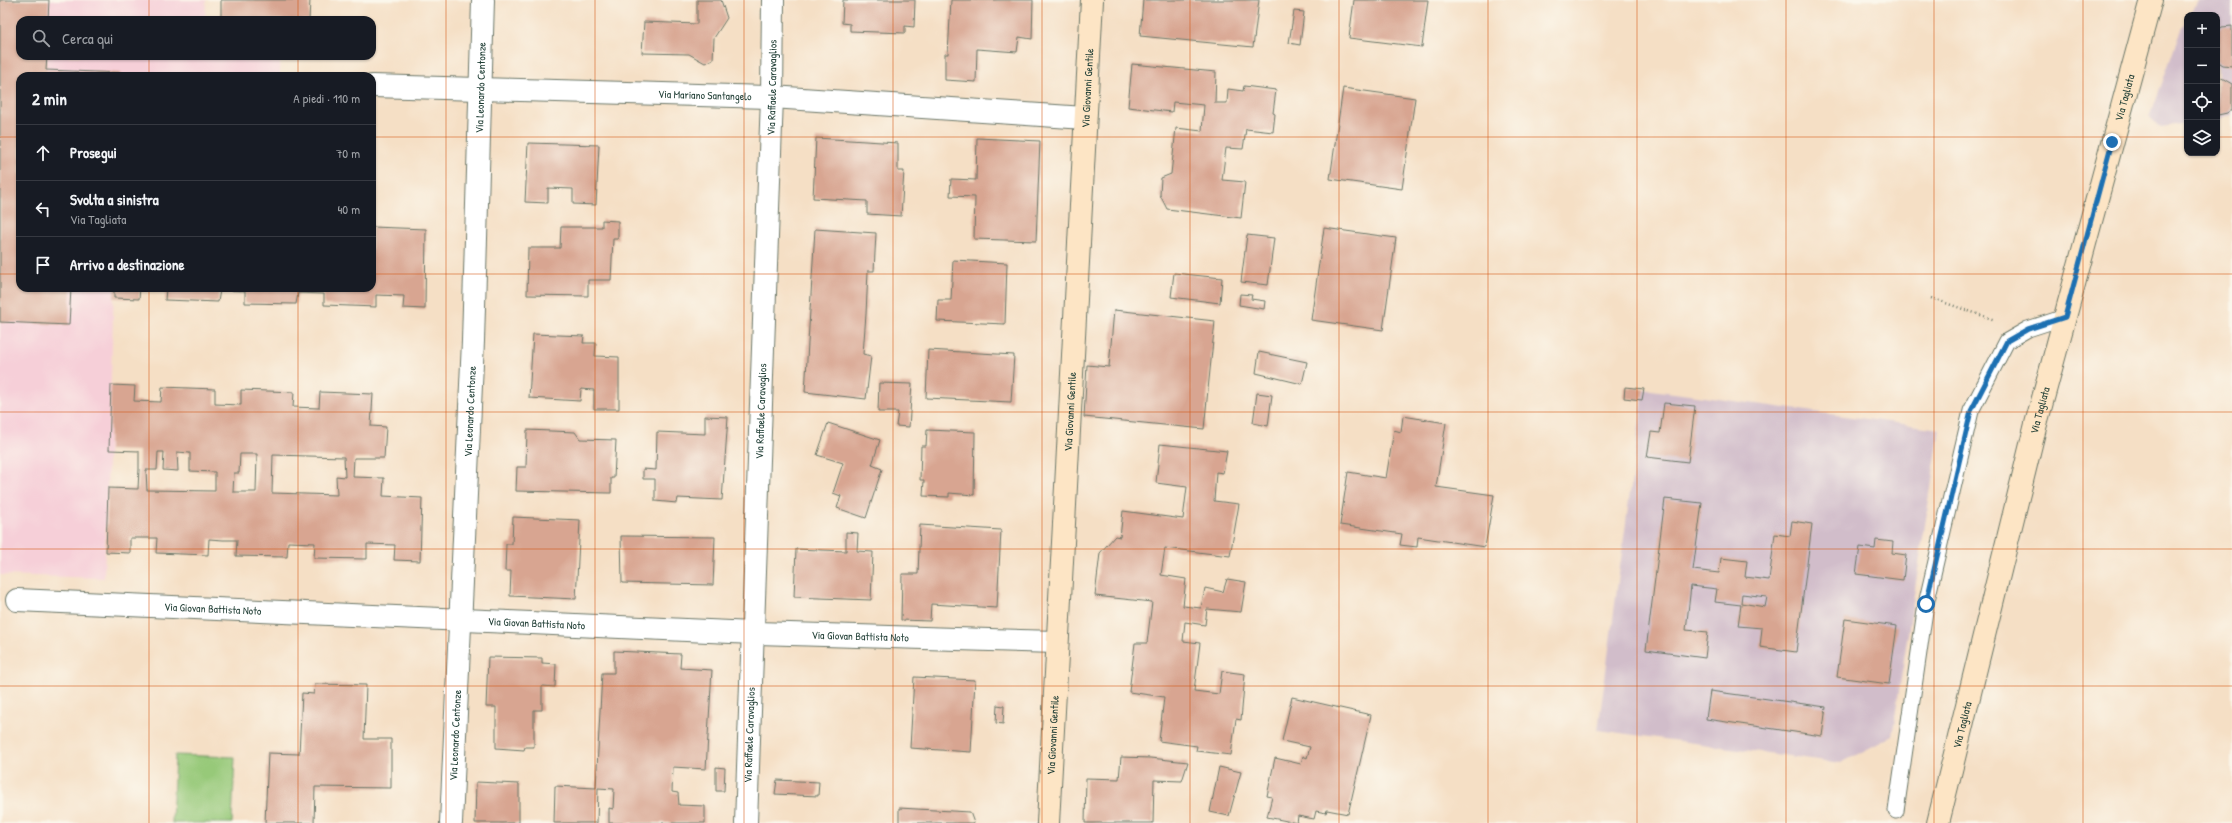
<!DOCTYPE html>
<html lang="it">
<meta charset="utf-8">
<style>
:root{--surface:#171b24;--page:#242831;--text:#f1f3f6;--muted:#9ea1a6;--line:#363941}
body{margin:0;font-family:"Patrick Hand",sans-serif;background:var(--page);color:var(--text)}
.controls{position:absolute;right:12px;top:12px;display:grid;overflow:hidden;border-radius:8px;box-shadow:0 1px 3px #0004}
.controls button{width:36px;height:36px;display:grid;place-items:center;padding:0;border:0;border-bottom:1px solid var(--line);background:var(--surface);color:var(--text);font:20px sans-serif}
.stop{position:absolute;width:12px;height:12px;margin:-9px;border:3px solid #1f6fb2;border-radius:50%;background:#fff}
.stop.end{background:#1f6fb2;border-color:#fff;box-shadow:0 1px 4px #0008}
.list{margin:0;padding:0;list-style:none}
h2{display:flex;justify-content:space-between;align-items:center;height:52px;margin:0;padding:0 16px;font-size:17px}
h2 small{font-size:13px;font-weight:400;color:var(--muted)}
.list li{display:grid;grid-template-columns:26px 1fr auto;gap:12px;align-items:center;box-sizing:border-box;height:56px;padding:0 16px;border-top:1px solid var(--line)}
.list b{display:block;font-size:15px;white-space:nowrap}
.list p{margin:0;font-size:13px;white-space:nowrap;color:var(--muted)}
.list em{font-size:13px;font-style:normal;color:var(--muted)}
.icon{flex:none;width:22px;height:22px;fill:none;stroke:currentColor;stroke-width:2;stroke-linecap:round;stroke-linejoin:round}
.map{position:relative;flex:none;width:2232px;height:823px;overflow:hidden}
.search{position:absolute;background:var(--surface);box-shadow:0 1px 3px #0004;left:16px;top:16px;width:360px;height:44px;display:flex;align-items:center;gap:10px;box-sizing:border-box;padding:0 14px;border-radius:12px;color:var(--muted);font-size:15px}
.panel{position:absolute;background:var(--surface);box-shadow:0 1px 3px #0004;left:16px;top:72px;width:360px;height:220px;border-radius:12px}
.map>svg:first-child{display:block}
.built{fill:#f6cfd8}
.industrial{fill:#d1bdca}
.green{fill:#97c979;stroke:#5b8356}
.building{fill:#d8a591;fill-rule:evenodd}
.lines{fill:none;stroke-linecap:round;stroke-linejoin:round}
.lane-casing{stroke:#6a7667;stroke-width:17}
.street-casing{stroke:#6a7667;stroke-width:24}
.secondary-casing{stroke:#6a7667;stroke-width:24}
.path{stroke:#6a7667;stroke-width:2.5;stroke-dasharray:1 3;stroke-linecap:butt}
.lane{stroke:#fff;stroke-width:15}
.street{stroke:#fff;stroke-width:22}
.secondary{stroke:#fde5c5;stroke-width:22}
.route{stroke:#1f6fb2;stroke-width:5}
.grid{fill:none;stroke:#d45610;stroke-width:1;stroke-opacity:0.55}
.labels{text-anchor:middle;stroke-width:4;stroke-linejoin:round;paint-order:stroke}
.street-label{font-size:11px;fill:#1f3d34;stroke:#fbf7ec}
</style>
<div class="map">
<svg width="2232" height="823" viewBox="0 0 2232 823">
<rect width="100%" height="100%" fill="#fbf7ec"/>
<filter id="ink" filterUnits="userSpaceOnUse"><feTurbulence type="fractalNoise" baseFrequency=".025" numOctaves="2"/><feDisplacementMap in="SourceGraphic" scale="8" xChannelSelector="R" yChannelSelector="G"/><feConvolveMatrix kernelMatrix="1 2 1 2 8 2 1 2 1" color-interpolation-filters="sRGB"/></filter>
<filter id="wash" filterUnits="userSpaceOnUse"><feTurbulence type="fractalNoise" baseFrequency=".012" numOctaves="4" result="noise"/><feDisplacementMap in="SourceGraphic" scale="16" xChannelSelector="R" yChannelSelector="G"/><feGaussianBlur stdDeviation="0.9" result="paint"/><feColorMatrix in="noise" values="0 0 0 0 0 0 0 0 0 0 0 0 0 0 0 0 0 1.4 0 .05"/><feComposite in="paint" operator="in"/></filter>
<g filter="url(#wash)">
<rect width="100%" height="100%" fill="#f5dfc5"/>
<!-- built -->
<path class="built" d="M 0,0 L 206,0 L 205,20 L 20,20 L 20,56 L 228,56 L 280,59 L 280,76 L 20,76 L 20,288 L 114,288 L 104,578 L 0,575 Z"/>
<!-- industrial -->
<path class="industrial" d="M 2198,0 L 2232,0 L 2232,116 L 2217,119 L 2217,15 L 2190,15 Z
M 2187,22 L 2187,123 L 2161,127 L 2150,118 L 2181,29 Z
M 1644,389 L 1940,429 L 1892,736 L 1841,763 L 1598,730 Z"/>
<!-- green -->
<path class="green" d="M 175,755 L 235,757 L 232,823 L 172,823 Z"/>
<g id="blocks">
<!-- building -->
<path class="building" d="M 0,0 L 49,0 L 48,20 L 20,20 L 20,56 L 47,56 L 46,70 L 121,73 L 121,76 L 20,76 L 20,288 L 71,288 L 69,325 L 0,322 Z
M 221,0 L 310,0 L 309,20 L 221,19 Z
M 697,0 L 721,0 L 727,18 L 714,38 L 713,59 L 705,63 L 689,54 L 642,53 L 644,22 L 697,24 Z
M 843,0 L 915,0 L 914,27 L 905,26 L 905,33 L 850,31 L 850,24 L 842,23 Z
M 951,0 L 1033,0 L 1032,39 L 1019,37 L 1017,52 L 977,49 L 976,82 L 945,80 L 945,54 L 948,54 Z
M 1143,0 L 1259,0 L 1253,47 L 1140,36 Z
M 1354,0 L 1428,0 L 1422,47 L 1349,38 Z
M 1294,11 L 1304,12 L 1300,45 L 1289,43 Z
M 2232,26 L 2232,66 L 2223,65 L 2217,61 L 2217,31 L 2222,27 Z
M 1132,64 L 1216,72 L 1215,103 L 1227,103 L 1228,89 L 1243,91 L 1244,86 L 1276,90 L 1273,113 L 1275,114 L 1273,132 L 1246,129 L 1243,149 L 1226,148 L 1222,180 L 1245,182 L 1241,218 L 1167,209 L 1160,195 L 1161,178 L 1171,174 L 1176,128 L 1202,131 L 1204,105 L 1173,102 L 1172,112 L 1128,107 Z
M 2220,77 L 2232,84 L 2232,109 L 2227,113 L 2218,115 L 2217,78 Z
M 1343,88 L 1415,98 L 1402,189 L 1330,179 Z
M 816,138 L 898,143 L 898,171 L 904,171 L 901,216 L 867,214 L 867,201 L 813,198 Z
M 977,138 L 1040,141 L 1036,241 L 974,239 L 975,197 L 950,196 L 951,179 L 976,180 Z
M 528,143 L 599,145 L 596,205 L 573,204 L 573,189 L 548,188 L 548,203 L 525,202 Z
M 602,220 L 618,221 L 618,239 L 613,239 L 611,280 L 588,280 L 588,296 L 527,295 L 528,248 L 560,248 L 561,227 L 602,227 Z
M 372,227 L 426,229 L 425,309 L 403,308 L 404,296 L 376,295 L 376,307 L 324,305 L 324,294 L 298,293 L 296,304 L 245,303 L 245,291 L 220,290 L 218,302 L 165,300 L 166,288 L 372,288 Z
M 1324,228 L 1396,238 L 1383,330 L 1311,320 Z
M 815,229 L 876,233 L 874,271 L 868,271 L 866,314 L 863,354 L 871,356 L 866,399 L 805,392 Z
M 1247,235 L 1274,238 L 1268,285 L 1241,282 Z
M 953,260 L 1007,263 L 1005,324 L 937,321 L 938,300 L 951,300 Z
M 1174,273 L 1222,278 L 1220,303 L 1171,297 Z
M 114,288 L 140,288 L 139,299 L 114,298 Z
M 1240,294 L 1252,295 L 1251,299 L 1265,301 L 1264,309 L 1239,305 Z
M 1114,310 L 1215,321 L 1204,429 L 1084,417 L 1087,365 L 1109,367 Z
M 533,334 L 584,336 L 583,343 L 596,343 L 595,356 L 619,357 L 619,409 L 594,409 L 594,390 L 581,389 L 580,401 L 529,398 Z
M 928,350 L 1014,355 L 1011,402 L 926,398 Z
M 1259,352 L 1307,362 L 1302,384 L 1256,373 Z
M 879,383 L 912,384 L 909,427 L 896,426 L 898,412 L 878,412 Z
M 111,385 L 135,386 L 134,401 L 161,402 L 162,387 L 215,389 L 215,404 L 241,405 L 241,390 L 294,392 L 293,407 L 318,408 L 319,408 L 320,392 L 373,394 L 371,426 L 386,427 L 384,458 L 354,458 L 353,477 L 384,478 L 383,496 L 422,498 L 420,561 L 394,560 L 395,545 L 367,544 L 367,559 L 314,558 L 315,543 L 288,542 L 287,557 L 236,556 L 237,540 L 223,540 L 209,539 L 208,555 L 156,553 L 157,538 L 130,538 L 130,553 L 106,552 L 108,488 L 138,489 L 139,469 L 139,451 L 109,450 ZM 158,452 L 164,452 L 163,470 L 178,471 L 177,452 L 190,453 L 190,471 L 215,472 L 215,491 L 147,490 L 146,470 L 157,470 ZM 240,454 L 257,454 L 256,492 L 233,492 L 234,473 L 239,473 ZM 273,455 L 344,457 L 345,477 L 336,476 L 337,495 L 272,493 Z
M 1625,387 L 1644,389 L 1642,400 L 1624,398 Z
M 1257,393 L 1272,395 L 1268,426 L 1253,423 Z
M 1664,403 L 1695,406 L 1688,462 L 1647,457 L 1651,432 L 1660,433 Z
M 705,416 L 728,417 L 722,500 L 678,498 L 677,503 L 655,501 L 655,479 L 643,479 L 643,469 L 656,470 L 657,432 L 705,434 Z
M 1403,416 L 1446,423 L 1436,487 L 1494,495 L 1485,547 L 1418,537 L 1417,547 L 1400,545 L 1402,534 L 1340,525 L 1348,472 L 1386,478 L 1394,430 L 1401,432 Z
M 828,423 L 880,440 L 872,465 L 882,469 L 866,518 L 837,508 L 841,496 L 833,493 L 843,463 L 817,455 Z
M 527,430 L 575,432 L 580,439 L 616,440 L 614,478 L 611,478 L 611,493 L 516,491 L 517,467 L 526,467 Z
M 927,430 L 975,432 L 974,495 L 949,493 L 949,497 L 923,496 L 924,480 L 920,480 L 921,446 L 926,446 Z
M 1160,444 L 1227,451 L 1223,473 L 1216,472 L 1214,501 L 1239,504 L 1230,556 L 1165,548 L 1161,575 L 1186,579 L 1183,606 L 1201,608 L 1205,588 L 1223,592 L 1227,579 L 1246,582 L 1241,612 L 1207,609 L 1205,625 L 1185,622 L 1183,641 L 1200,643 L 1194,691 L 1219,694 L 1222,671 L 1245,674 L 1241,720 L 1236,719 L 1231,755 L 1196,751 L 1197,746 L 1159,741 L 1164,697 L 1129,692 L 1135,643 L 1147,643 L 1152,602 L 1095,596 L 1100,553 L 1115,536 L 1120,537 L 1123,511 L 1183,519 L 1187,487 L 1156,483 Z
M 1665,499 L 1702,503 L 1693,570 L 1719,573 L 1721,558 L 1747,561 L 1745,577 L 1769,580 L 1775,534 L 1790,536 L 1792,521 L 1812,524 L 1796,652 L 1760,647 L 1762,628 L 1738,626 L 1741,605 L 1715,602 L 1717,589 L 1691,586 L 1686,630 L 1708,632 L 1705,658 L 1646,650 ZM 1742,594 L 1767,597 L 1765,607 L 1741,603 Z
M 513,517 L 580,520 L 576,599 L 510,596 L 511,571 L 505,571 L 506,544 L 512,544 Z
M 920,525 L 1001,530 L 997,608 L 931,604 L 930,621 L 901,620 L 902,574 L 918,574 Z
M 846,532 L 858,533 L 857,551 L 873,552 L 871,600 L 794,597 L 796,549 L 846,551 Z
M 621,536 L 715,537 L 713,585 L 622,583 Z
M 1876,540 L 1893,542 L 1892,553 L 1906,555 L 1903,580 L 1856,574 L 1860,547 L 1875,549 Z
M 1845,619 L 1897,626 L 1889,684 L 1837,677 Z
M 614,651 L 681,654 L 680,668 L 712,670 L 706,769 L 673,767 L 672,792 L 678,793 L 679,805 L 705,806 L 705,823 L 609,823 L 609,808 L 613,809 L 614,789 L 598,788 L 597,823 L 554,823 L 555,786 L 596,788 L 602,673 L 614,673 Z
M 488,657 L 542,658 L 542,663 L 556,664 L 555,687 L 542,686 L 542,710 L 534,710 L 534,747 L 525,747 L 524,750 L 496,748 L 496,707 L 486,707 Z
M 914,677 L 975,680 L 971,752 L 910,748 Z
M 315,684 L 366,685 L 364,739 L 391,739 L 391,788 L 315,787 L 314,823 L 265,823 L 268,753 L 299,754 L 302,693 L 314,694 Z
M 1710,691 L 1826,707 L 1822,736 L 1706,719 Z
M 1292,697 L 1371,715 L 1348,814 L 1327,810 L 1326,813 L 1316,811 L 1314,819 L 1298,816 L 1297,823 L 1267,817 L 1272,797 L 1267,796 L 1275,758 L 1301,764 L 1303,756 L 1307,758 L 1310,747 L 1282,741 Z
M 997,705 L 1004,706 L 1003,724 L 996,723 Z
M 1121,757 L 1150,758 L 1188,762 L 1182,781 L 1154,780 L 1153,823 L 1085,823 L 1086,778 L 1119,779 Z
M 716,767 L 725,768 L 724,791 L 716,791 Z
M 1219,767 L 1241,772 L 1229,816 L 1210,812 Z
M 777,780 L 819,782 L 818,796 L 775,794 Z
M 476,782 L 519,784 L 519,823 L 475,823 Z
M 899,808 L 970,812 L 974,823 L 899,823 Z"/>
</g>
</g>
<g filter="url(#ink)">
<use href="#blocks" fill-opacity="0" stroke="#6a7667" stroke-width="1"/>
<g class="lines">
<!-- lane casing -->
<g class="lane-casing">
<path id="lane" d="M 1896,811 L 1926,604 L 1971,411 L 2007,341 L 2028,329 L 2065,317"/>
</g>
<!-- street casing -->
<g class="street-casing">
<g id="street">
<path id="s1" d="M 372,86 L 772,97 L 1085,118"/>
<path id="s2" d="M 17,600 L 753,633 L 1057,642"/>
<path id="s3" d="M 451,823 L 473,341 L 483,0"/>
<path id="s4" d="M 746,823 L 772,97 L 773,0"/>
</g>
</g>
<!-- secondary casing -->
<g class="secondary-casing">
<g id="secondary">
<path id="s5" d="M 1048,823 L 1092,0"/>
<path id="s6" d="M 1938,823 L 2036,424 L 2151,0"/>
</g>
</g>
<!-- path -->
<path class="path" d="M 1931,298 L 1995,320"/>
<!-- lane -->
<use href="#lane" class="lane"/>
<!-- street -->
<use href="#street" class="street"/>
<!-- secondary -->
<use href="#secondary" class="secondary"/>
</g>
</g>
<g class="lines" filter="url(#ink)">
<!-- route -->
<path class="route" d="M 1926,604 L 1971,411 L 2007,341 L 2028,329 L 2065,317 L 2112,142"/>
</g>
<!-- grid -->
<path class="grid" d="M 149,0 L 149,20M 298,0 L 298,20M 446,0 L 446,823M 595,0 L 595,823M 744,0 L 744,823M 893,0 L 893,823M 1042,0 L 1042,823M 1190,0 L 1190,823M 1339,0 L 1339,823M 1488,0 L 1488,823M 1637,0 L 1637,823M 1786,0 L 1786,823M 1934,0 L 1934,823M 2083,0 L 2083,823M 149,56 L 149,76M 298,56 L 298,76M 0,137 L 20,137M 372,137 L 2187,137M 2217,137 L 2232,137M 0,274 L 20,274M 372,274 L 2232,274M 149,288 L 149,823M 298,288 L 298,823M 0,412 L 2232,412M 0,549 L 2232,549M 0,686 L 2232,686"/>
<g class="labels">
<!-- street labels -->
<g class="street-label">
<text dy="4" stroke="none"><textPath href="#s3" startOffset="736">Via Leonardo Centonze</textPath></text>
<text dy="4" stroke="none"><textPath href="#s4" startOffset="736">Via Raffaele Caravaglios</textPath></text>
<text dy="4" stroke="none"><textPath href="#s5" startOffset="736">Via Giovanni Gentile</textPath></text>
<text dy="4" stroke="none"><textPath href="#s1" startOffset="333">Via Mariano Santangelo</textPath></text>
<text dy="4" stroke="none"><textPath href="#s6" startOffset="749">Via Tagliata</textPath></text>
<text dy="4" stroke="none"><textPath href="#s6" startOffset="425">Via Tagliata</textPath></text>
<text dy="4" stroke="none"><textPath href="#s5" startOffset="412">Via Giovanni Gentile</textPath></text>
<text dy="4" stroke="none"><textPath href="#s3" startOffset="412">Via Leonardo Centonze</textPath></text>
<text dy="4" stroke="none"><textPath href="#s4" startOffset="412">Via Raffaele Caravaglios</textPath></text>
<text dy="4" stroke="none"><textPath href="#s2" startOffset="196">Via Giovan Battista Noto</textPath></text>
<text dy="4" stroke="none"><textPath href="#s2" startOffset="520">Via Giovan Battista Noto</textPath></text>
<text dy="4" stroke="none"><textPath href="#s2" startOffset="844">Via Giovan Battista Noto</textPath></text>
<text dy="4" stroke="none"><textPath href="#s6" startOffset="101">Via Tagliata</textPath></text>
<text dy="4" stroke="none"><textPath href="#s3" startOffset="88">Via Leonardo Centonze</textPath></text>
<text dy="4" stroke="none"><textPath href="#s4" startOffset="88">Via Raffaele Caravaglios</textPath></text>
<text dy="4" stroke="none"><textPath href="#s5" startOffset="88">Via Giovanni Gentile</textPath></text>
</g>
</g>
</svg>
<div class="controls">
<button>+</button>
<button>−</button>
<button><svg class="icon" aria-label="locate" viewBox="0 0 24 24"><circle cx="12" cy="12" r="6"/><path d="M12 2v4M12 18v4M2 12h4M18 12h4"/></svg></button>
<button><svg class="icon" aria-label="layers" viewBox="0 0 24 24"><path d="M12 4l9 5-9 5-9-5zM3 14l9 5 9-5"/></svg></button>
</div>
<div class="stop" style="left:1926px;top:604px"></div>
<div class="stop end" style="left:2112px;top:142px"></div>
<div class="search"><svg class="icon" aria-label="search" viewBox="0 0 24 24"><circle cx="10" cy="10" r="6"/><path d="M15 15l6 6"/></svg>Cerca qui</div>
<section class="panel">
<h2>2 min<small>A piedi · 110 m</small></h2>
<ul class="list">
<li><svg class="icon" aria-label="ahead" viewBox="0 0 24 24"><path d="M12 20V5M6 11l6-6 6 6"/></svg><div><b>Prosegui</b></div><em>70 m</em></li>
<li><svg class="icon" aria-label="left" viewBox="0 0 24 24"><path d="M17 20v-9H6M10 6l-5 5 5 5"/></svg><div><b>Svolta a sinistra</b><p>Via Tagliata</p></div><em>40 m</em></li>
<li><svg class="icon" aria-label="arrive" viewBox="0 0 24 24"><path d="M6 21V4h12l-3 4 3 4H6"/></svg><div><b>Arrivo a destinazione</b></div></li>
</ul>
</section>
</div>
